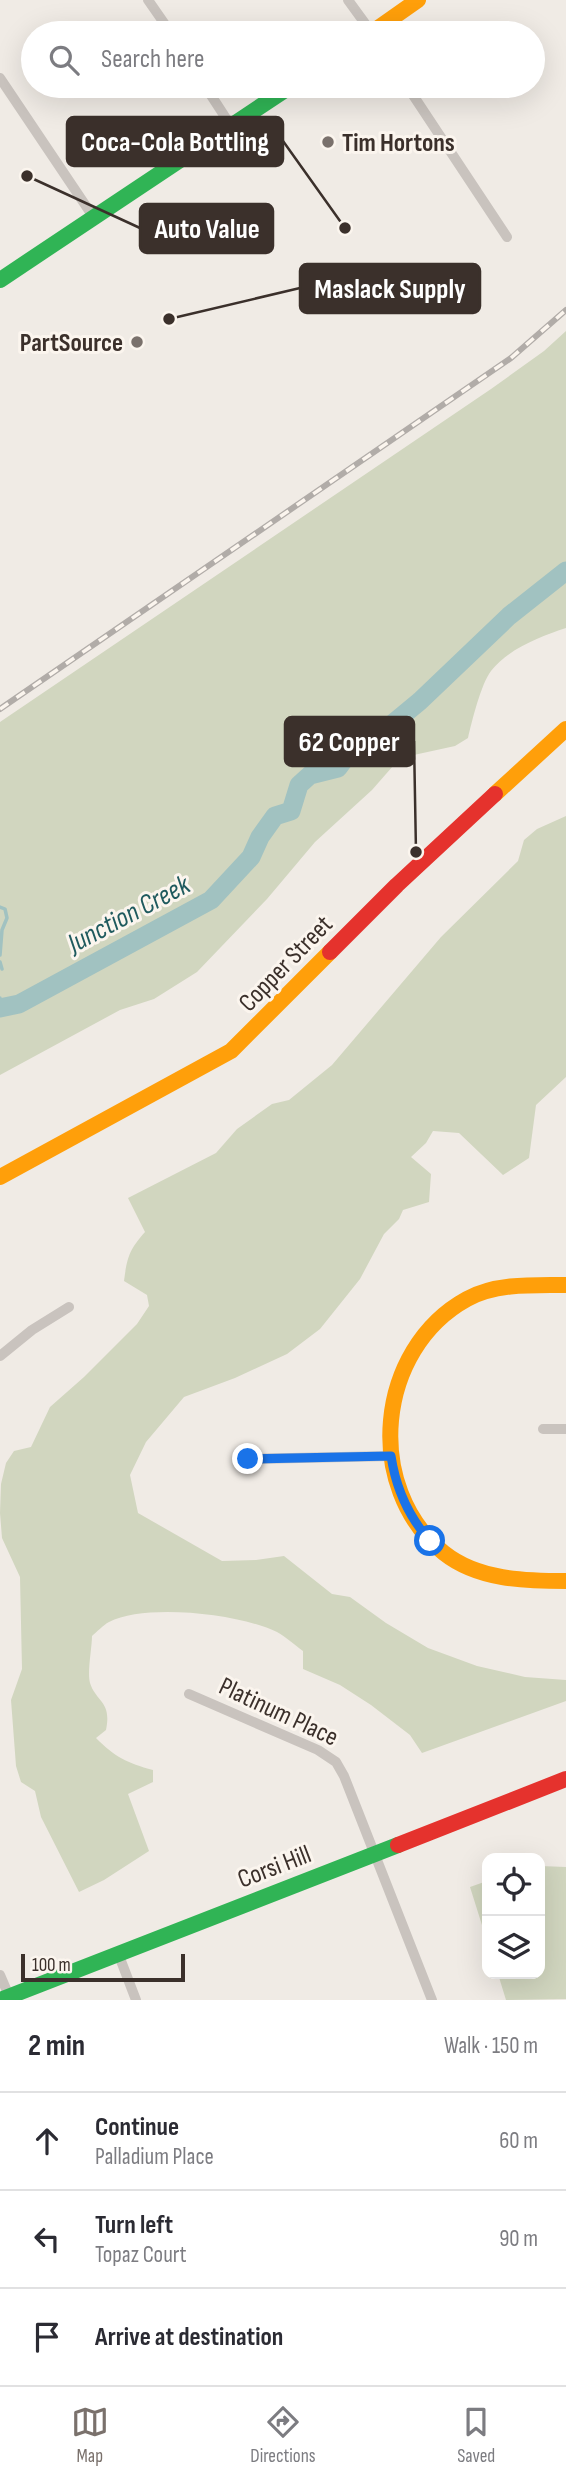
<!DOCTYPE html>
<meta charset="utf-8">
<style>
:root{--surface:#fff;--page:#f7f7f7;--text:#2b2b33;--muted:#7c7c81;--line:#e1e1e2;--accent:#7a716c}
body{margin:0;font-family:"Sofia Sans Condensed",sans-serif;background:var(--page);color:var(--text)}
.controls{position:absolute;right:21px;bottom:21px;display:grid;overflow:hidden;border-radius:14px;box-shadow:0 7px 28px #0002}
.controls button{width:63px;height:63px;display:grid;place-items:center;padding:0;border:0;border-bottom:2px solid var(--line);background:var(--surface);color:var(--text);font:35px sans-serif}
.scale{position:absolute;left:21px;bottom:18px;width:164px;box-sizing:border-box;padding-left:7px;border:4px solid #3b302b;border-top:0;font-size:19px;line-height:24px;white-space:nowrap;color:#3b302b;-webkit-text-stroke:5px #fbf5ee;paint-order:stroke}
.stop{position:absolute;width:21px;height:21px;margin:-16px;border:5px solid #1a73e8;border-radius:50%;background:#fff}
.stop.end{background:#1a73e8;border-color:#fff;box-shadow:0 2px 7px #0008}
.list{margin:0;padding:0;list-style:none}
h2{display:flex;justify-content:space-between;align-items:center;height:91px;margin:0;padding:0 28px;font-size:30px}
h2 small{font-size:23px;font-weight:400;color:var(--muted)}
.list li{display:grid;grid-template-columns:46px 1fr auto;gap:21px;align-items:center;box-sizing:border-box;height:98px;padding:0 28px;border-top:2px solid var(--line)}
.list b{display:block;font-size:26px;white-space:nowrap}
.list p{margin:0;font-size:23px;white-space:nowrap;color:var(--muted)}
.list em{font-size:23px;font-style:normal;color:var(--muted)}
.icon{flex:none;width:38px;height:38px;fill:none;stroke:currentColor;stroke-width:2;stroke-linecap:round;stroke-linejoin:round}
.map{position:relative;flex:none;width:566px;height:2000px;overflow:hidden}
.search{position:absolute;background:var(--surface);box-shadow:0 7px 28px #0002;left:21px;right:21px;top:21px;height:77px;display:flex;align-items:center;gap:18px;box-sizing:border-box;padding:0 24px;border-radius:38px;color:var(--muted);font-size:26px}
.sheet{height:385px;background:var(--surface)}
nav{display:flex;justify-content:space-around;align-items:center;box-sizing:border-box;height:98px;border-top:2px solid var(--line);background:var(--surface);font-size:19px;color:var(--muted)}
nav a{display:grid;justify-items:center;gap:4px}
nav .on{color:var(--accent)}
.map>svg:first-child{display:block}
.green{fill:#d1d6bf}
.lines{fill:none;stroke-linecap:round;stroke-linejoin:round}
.stream{stroke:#a1c2c1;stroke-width:3.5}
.river{stroke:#a1c2c1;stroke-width:19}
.street{stroke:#c9c3be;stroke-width:10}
.fast{stroke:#30b455;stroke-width:16}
.slow{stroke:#ff9f0a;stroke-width:16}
.jam{stroke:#e5322d;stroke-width:16}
.rail-casing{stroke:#b1aca8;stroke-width:6}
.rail{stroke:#fbf5ee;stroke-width:3.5;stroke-dasharray:10;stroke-linecap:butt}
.route{stroke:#1a73e8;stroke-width:9}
.poi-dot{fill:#7a716c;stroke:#fbf5ee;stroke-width:2.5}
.labels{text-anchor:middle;stroke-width:6;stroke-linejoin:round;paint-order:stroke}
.poi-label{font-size:26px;font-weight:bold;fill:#3b302b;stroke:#fbf5ee;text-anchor:start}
.street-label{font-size:26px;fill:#3b302b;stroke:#fbf5ee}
.water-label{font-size:28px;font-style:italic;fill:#1f5a5e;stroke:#fbf5ee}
.leader{fill:none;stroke:#3b302b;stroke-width:2.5}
.callout-dot{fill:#3b302b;stroke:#fbf5ee;stroke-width:2.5}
.callout{fill:#3b302b;stroke:#3b302b;stroke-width:2.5}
.callout-label{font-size:28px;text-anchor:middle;font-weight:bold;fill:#fff}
</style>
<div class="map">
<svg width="566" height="2000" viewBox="0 0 566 2000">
<rect width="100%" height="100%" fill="#f0ebe5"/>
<!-- green -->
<path class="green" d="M 566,331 L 566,628 C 541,636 508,649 491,671 C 481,684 472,721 468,738 L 455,746 L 400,758 L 372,790 L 315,842 L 267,899 L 197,972 L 154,999 L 120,1010 L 0,1075 L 0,722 L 491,389 L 544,351 Z
M 566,816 L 566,1077 L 536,1105 L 529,1158 L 503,1175 L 459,1133 L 433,1131 L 426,1143 L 411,1157 L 431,1174 L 429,1202 L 403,1210 L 399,1219 L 384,1234 L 360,1279 L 320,1329 L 287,1354 L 235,1378 L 184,1397 L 146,1442 L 130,1475 L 138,1513 L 222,1561 L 256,1560 L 284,1556 L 332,1594 L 350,1597 L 386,1623 L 428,1648 L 477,1666 L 525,1677 L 566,1680 L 566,1701 L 422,1753 L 410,1735 L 371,1705 L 340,1685 L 303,1669 L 303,1651 C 295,1645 286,1637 277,1632 C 240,1614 146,1603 109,1622 C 103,1625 97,1632 92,1636 C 92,1648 87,1672 90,1683 C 96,1702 112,1701 106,1730 L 96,1738 C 115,1757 127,1763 153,1770 L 153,1782 L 128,1794 L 149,1851 L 104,1880 L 79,1892 L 41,1817 L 35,1791 L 21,1782 L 16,1766 L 11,1700 L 22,1669 L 20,1577 L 2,1538 L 0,1513 L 1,1484 L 6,1463 L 14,1451 L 31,1447 L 50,1407 L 84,1377 L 137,1324 L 149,1306 L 147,1295 L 124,1281 C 127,1258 129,1250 145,1232 L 128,1198 L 216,1153 L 237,1129 L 272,1104 L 289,1100 L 332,1065 L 441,937 L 518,861 L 524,840 L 537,829 Z
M 540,1866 L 566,1867 L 566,1999 L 506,2000 L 498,1974 L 540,1974 Z
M 487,1881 L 487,1941 L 470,1887 Z"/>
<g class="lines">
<!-- stream -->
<path class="stream" d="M 0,907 L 5,909 L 7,918 L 2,930 L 0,955
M 0,962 L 2,969
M 0,1000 L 0,998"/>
<!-- river -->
<path class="river" d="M 0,1008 L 19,1004 L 211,900 L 251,857 L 260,837 L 275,816 L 291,811 L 299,785 L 310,775 L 338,768 L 349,753 L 382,740 L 391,725 L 420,701 L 509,616 L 566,571"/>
<!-- street -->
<path class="street" d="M 148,0 L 171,33
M 348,0 L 372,33
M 0,78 L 94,218
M 205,86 L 231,126
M 407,86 L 507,237
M 0,1356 L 32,1330 L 69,1307
M 543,1429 L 566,1429
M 248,1459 L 391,1456
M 189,1694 L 318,1750 L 336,1762 L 344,1776 L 432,2000
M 118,1953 L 136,2000
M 0,1975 L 9,1996"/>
<!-- fast -->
<path class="fast" d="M 0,280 L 291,86
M 0,2000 L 398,1845"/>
<!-- slow -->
<path class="slow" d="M 371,33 L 418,0
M 495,794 L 566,729
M 0,1177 L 231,1051 L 330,952
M 566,1285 C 534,1285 496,1283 467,1299 C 376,1349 363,1488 444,1553 C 478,1580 525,1581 566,1581"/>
<!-- jam -->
<path class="jam" d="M 330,952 L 397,885 L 495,794
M 398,1845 L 566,1779"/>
<!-- rail casing -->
<g class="rail-casing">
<path id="rail" d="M 0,709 L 511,358 L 566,310"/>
</g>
<!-- rail -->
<use href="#rail" class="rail"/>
</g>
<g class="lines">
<!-- route -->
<path class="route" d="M 248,1459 L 391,1456 C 396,1489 408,1516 430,1541"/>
</g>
<!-- markers -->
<g class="poi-dot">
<circle cx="328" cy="142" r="7"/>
<circle cx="137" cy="342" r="7"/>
</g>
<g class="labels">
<!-- poi labels -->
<g class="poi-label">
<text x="342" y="151">Tim Hortons</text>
<text x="123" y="351" text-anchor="end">PartSource</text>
</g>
<!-- street labels -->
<g class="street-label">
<text transform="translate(285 963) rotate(-46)" y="9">Copper Street</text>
<text transform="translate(279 1711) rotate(25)" y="9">Platinum Place</text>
<text transform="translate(274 1866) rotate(-21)" y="9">Corsi Hill</text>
</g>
<!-- water labels -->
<g class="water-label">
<text transform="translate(128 913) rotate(-28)" y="10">Junction Creek</text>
</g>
</g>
<!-- callouts -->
<path class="leader" d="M345 228L283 141M27 176L140 228M169 319L300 288M416 852L414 741"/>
<g class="callout-dot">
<circle cx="345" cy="228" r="7"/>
<circle cx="27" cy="176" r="7"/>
<circle cx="169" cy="319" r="7"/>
<circle cx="416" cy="852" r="7"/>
</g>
<g class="callout">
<rect x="67" y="117" width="216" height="49" rx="7"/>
<rect x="140" y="204" width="133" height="49" rx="7"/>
<rect x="300" y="264" width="180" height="49" rx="7"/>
<rect x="285" y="717" width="129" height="49" rx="7"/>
</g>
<g class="callout-label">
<text x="175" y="151">Coca-Cola Bottling</text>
<text x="207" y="238">Auto Value</text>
<text x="390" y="298">Maslack Supply</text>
<text x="349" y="751">62 Copper</text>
</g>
</svg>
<div class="controls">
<button><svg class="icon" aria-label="locate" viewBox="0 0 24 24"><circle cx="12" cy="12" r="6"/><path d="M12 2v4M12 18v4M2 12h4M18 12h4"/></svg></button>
<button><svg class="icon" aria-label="layers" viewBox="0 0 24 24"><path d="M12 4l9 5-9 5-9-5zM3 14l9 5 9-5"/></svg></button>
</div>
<div class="scale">100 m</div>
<div class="stop" style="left:430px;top:1541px"></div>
<div class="stop end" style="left:248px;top:1459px"></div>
<div class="search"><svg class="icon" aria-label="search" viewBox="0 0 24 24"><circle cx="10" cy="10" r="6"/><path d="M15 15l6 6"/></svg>Search here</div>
</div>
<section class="sheet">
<h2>2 min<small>Walk · 150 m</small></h2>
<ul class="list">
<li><svg class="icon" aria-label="ahead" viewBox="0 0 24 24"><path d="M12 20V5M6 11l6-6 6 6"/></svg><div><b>Continue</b><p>Palladium Place</p></div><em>60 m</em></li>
<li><svg class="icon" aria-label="left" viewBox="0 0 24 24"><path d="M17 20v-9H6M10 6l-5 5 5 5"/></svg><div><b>Turn left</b><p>Topaz Court</p></div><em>90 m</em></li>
<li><svg class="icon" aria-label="arrive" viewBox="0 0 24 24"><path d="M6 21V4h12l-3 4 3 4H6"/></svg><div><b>Arrive at destination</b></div></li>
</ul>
</section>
<nav>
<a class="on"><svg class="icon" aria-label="map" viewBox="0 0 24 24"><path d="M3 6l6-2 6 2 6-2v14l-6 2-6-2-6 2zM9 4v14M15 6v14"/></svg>Map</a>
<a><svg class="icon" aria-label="directions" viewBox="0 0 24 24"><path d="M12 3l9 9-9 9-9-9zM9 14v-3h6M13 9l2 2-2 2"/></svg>Directions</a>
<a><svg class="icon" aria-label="saved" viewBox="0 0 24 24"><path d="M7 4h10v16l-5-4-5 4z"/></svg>Saved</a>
</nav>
